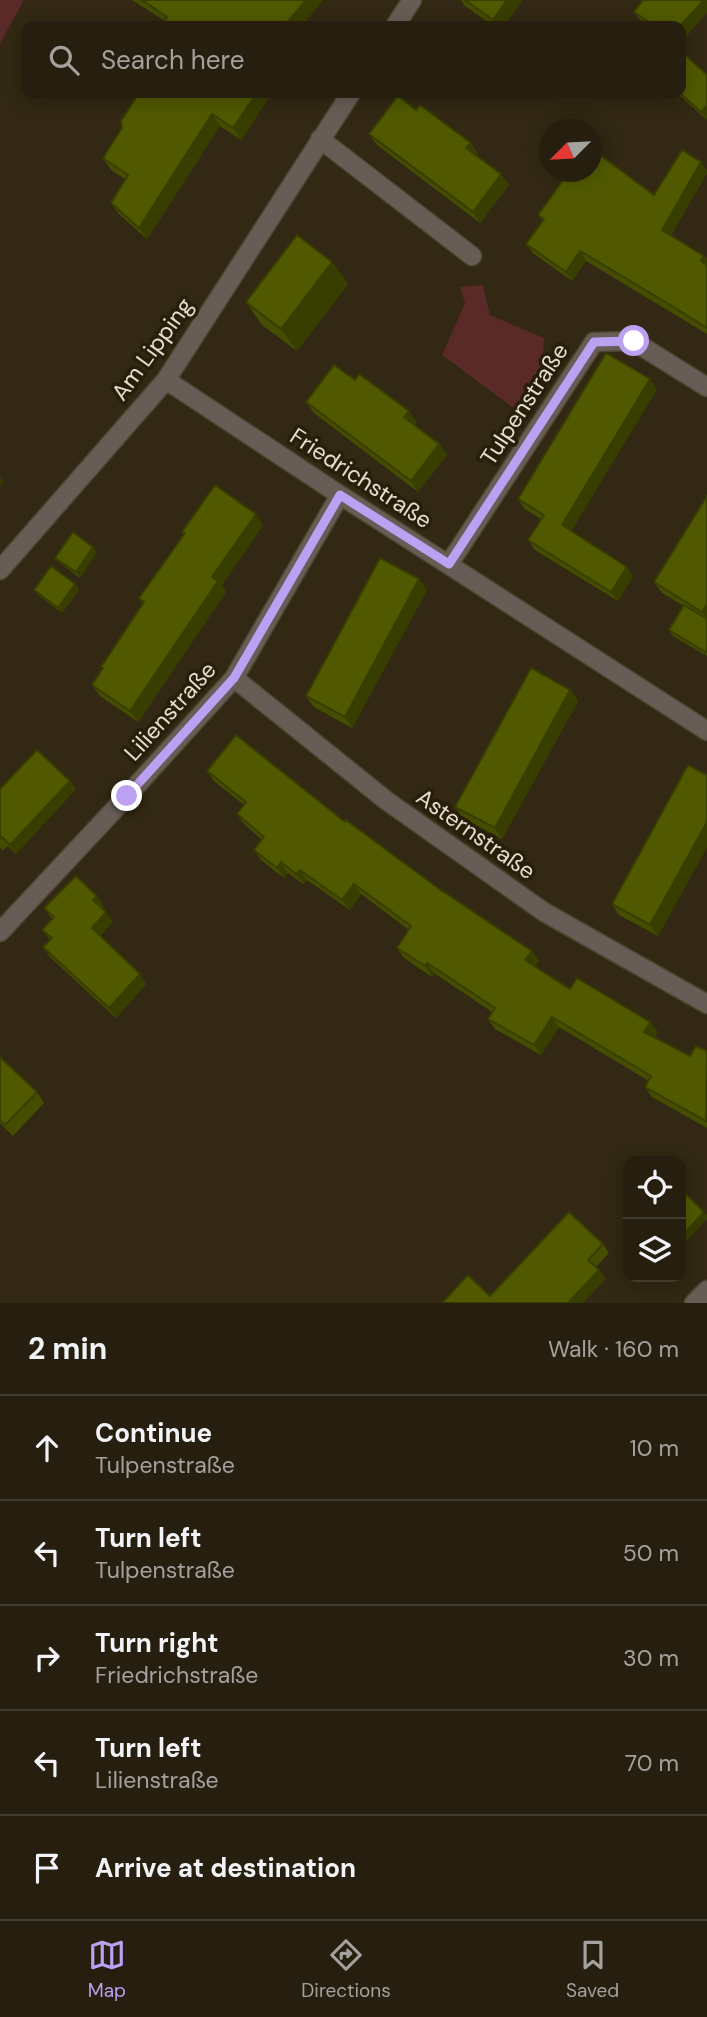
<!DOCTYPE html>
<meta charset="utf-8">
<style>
:root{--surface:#261e0e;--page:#2e2717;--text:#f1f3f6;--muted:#a4a29e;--line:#423c2e;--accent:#bca0f2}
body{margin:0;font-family:"DM Sans",sans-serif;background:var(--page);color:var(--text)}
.controls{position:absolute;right:21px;bottom:21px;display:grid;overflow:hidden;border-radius:14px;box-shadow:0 4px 18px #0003}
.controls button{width:63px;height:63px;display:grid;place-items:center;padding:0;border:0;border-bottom:2px solid var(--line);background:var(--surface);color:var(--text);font:35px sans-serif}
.compass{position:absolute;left:539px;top:119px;width:63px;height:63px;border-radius:50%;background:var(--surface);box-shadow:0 4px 18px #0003;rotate:246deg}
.stop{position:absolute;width:21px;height:21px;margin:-16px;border:5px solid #bca0f2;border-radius:50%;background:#fff}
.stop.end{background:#bca0f2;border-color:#fff;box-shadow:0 2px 7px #0008}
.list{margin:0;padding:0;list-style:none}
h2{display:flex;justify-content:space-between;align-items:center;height:91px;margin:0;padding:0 28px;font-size:30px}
h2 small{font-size:23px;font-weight:400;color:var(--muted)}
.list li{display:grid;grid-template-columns:46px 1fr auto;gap:21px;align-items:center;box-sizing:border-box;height:105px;padding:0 28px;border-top:2px solid var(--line)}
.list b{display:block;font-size:26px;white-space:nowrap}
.list p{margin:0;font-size:23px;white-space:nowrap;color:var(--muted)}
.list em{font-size:23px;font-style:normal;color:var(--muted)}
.icon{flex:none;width:38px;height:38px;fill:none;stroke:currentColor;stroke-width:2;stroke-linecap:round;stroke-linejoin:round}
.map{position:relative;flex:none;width:707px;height:1303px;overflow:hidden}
.search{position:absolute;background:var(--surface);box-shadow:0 4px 18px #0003;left:21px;right:21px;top:21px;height:77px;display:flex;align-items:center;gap:18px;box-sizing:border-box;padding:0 24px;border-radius:14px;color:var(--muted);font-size:26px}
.sheet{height:616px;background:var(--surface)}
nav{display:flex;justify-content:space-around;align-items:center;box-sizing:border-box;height:98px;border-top:2px solid var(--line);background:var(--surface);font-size:19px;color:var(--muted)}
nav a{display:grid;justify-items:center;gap:4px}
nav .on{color:var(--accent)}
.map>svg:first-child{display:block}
.green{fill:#5a2a28}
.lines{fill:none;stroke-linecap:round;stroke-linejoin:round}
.minor-casing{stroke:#4e4531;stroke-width:21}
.minor{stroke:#675d56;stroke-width:18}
.wall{fill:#454d00}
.shaded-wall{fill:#383e00}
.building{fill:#505900;stroke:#383e00;stroke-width:2}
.route{stroke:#bca0f2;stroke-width:9}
.labels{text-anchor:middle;stroke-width:7;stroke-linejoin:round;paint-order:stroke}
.street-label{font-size:23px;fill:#e4ded1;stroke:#281e09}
</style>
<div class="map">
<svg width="707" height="1303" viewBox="0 0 707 1303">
<rect width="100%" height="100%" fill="#322813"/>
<!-- green -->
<path class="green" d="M 0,0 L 24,0 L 0,44 Z
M 483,285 L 490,315 L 544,338 L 542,378 L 519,412 L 442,355 L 465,303 L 460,287 Z"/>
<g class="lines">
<!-- minor casing -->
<g class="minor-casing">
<path id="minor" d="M 395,26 L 412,0
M 320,139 L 472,256
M 166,380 L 340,495 L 707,731
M 449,564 L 594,342 L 633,341 L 707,387
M 0,570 L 166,380 L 351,93
M 234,678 L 387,801 L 544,912 L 707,1004
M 0,932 L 127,796 L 234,678 L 340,495
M 694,1303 L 707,1290"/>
</g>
<!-- minor -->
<use href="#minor" class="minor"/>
</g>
<!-- wall -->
<path class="wall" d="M 132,0 L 323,0 L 165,21 Z
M 461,0 L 522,0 L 504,26 L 494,26 L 465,6 Z
M 634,12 L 681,26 L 648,26 L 641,21 Z
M 681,51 L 707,120 L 677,93 L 681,93 Z
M 139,93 L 268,93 L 270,96 L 241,140 L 220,126 L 147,239 L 119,214 L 111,203 L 125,179 L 111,170 L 103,158 L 122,128 Z
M 416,110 L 471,143 L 478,154 L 477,156 L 501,174 L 509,185 L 480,223 L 377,145 L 369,134 Z
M 707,170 L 707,173 L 671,235 L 704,256 L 707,259 L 707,334 L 586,261 L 572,281 L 533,253 L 526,244 L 543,221 L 538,215 L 654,195 Z
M 332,262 L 348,284 L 297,351 L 262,325 L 246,302 Z
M 355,380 L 417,422 L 414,425 L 439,444 L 447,455 L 418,492 L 314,413 L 306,402 Z
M 657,389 L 571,531 L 633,576 L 618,601 L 535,550 L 528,540 L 541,519 L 525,509 L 518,499 Z
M 707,496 L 707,656 L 673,636 L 669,630 L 684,606 L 662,593 L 654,582 Z
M 263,525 L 222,585 L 226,592 L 138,722 L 100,696 L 92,685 L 103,669 L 101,667 L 143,604 L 139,598 L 184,534 L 182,532 Z
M 93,547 L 97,552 L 80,578 L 60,563 L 55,558 Z
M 75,584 L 79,590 L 62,613 L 38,595 L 34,590 Z
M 427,590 L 352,728 L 314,707 L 306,696 Z
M 570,690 L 578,701 L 502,839 L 463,818 L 455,807 Z
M 207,771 L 345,822 L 539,961 L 535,966 L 570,989 L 658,1032 L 654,1037 L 690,1056 L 707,1051 L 707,1128 L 652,1097 L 645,1087 L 649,1081 L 559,1027 L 541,1055 L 495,1029 L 488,1019 L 492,1012 L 434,973 L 432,977 L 404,958 L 397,948 L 409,930 L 361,894 L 350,910 L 307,880 L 303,884 L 288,873 L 284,878 L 261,860 L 254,850 L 262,840 L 244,824 L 237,814 L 244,805 L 214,781 Z
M 707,775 L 707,847 L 658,936 L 619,915 L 612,904 Z
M 0,789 L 76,789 L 16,854 L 8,846 L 3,850 L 0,847 Z
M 104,906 L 102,908 L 113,922 L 100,936 L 146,984 L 116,1018 L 50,957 L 43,947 L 50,940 L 42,930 L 52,919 L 44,908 Z
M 0,1057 L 37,1092 L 44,1103 L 13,1136 L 0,1123 Z
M 603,1244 L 609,1253 L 596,1267 L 606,1279 L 490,1296 Z"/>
<!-- shaded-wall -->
<path class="shaded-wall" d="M 306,0 L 323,0 L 302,26 L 286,26 L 285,25 Z
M 507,0 L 522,0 L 504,26 L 498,26 L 493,20 Z
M 704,0 L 707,0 L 707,13 L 681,42 L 681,26 Z
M 257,93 L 268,93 L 270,96 L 241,140 L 233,128 Z
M 707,105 L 707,120 L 701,112 Z
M 212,114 L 220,126 L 147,239 L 139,228 Z
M 471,143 L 478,154 L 474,159 L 466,148 Z
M 701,162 L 707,170 L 707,173 L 668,239 L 662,230 Z
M 501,174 L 509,185 L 480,223 L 473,212 Z
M 580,251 L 586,261 L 572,281 L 566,272 Z
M 704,256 L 707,259 L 707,270 L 701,261 Z
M 332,262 L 348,284 L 297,351 L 281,329 Z
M 650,379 L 657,389 L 569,535 L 562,525 Z
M 409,411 L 417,422 L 412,428 L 404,417 Z
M 439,444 L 447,455 L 418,492 L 411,481 Z
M 0,477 L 4,482 L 0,486 Z
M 256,514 L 263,525 L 222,585 L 226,592 L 138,722 L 130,711 L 212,577 Z
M 93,547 L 97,552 L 80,578 L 76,572 Z
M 627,567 L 633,576 L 618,601 L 611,592 Z
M 419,579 L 427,590 L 352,728 L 345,717 Z
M 75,584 L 79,590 L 62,613 L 58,608 Z
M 707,604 L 707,618 L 702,612 Z
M 570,690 L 578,701 L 502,839 L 495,828 Z
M 70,781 L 76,789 L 16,854 L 10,845 Z
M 707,822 L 707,847 L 658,936 L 650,925 Z
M 281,862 L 288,873 L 284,878 L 277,868 Z
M 300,870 L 307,880 L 303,884 L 296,874 Z
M 354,884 L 361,894 L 350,910 L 342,900 Z
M 97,896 L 104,906 L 100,910 L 93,900 Z
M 106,912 L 113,922 L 99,938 L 92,928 Z
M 532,951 L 539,961 L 533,970 L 525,960 Z
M 427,963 L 434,973 L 432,977 L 425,966 Z
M 140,974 L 146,984 L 116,1018 L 109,1008 Z
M 552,1017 L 559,1027 L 541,1055 L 534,1045 Z
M 650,1022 L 658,1032 L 651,1042 L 644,1032 Z
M 704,1212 L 707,1215 L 707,1219 L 683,1245 L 681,1241 L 681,1237 Z
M 599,1270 L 606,1279 L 583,1303 L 568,1303 Z"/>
<!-- building -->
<path class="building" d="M 142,0 L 306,0 L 285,25 L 286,26 L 161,26 L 167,17 Z
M 465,0 L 507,0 L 493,20 Z
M 643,0 L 704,0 L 680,26 L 655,26 L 634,12 Z
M 681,51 L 707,75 L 707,105 L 701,112 L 680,93 Z
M 139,93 L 257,93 L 233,128 L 212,114 L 139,228 L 111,203 L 128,175 L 103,158 L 122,128 L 121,121 Z
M 398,96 L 416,110 L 420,105 L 471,143 L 466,148 L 501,174 L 473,212 L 369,134 Z
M 592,149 L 654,195 L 682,150 L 701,162 L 662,230 L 704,256 L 701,261 L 707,265 L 707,328 L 672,306 L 580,251 L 566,272 L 526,244 L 544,219 L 538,215 L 569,172 L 592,172 Z
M 297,235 L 332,262 L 281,329 L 246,302 Z
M 606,353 L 650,379 L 562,525 L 627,567 L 611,592 L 528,540 L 544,515 L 518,499 Z
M 334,365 L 355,380 L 359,374 L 409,411 L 404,417 L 439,444 L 411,481 L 306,402 Z
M 215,485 L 256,514 L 212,577 L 218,581 L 130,711 L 92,685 L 103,668 L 101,667 L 144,602 L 139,598 L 185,533 L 182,532 Z
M 707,496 L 707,604 L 702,612 L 654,582 Z
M 73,532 L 93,547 L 76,572 L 55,558 Z
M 380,558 L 419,579 L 345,717 L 306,696 Z
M 51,566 L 75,584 L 58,608 L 34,590 Z
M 684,605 L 707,619 L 707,653 L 669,630 Z
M 531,668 L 570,690 L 495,828 L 455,807 Z
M 236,735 L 345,822 L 346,820 L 438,888 L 532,951 L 525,960 L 570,989 L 577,978 L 650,1022 L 644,1032 L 690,1056 L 696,1046 L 707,1051 L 706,1121 L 645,1087 L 651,1076 L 552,1017 L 534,1045 L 488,1019 L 495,1008 L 427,963 L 425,966 L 397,948 L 411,926 L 354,884 L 342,900 L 300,870 L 296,874 L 281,862 L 277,868 L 254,850 L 264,837 L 237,814 L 246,802 L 207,771 Z
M 37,750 L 70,781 L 10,845 L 2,837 L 0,839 L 0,789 Z
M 688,765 L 707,775 L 707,822 L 650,925 L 612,904 Z
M 76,876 L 97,896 L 93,900 L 106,912 L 92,928 L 140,974 L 109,1008 L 43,947 L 52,938 L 42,930 L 54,917 L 44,908 Z
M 0,1057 L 37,1092 L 5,1125 L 0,1120 Z
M 681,1189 L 704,1212 L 681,1237 Z
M 569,1212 L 603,1244 L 588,1260 L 599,1270 L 568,1303 L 442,1303 L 468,1275 L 490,1296 Z"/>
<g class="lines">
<!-- route -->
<path class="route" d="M 127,796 L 234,678 L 340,495 L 449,564 L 594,342 L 634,341"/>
</g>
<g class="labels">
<!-- street labels -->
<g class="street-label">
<text transform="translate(152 349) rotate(-54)" y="8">Am Lipping</text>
<text transform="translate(524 404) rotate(-57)" y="8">Tulpenstraße</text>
<text transform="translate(361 478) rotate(33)" y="8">Friedrichstraße</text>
<text transform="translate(170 711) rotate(-48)" y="8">Lilienstraße</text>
<text transform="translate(476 834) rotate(35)" y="8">Asternstraße</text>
</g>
</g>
</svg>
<div class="controls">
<button><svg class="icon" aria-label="locate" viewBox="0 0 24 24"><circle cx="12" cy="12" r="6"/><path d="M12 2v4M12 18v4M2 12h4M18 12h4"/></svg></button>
<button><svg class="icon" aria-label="layers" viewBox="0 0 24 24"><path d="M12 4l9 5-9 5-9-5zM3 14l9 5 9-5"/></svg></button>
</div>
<svg class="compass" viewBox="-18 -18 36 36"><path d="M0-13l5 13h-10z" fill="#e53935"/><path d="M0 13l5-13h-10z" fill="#a4a29e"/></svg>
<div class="stop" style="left:634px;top:341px"></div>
<div class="stop end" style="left:127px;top:796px"></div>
<div class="search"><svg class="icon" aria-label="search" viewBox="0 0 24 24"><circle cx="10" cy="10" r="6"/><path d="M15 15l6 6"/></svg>Search here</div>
</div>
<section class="sheet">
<h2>2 min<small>Walk · 160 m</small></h2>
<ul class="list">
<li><svg class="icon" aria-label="ahead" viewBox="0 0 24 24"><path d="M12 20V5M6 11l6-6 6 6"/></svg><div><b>Continue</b><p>Tulpenstraße</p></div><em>10 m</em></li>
<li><svg class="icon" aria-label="left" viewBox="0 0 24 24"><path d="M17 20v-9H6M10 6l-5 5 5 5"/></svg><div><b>Turn left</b><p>Tulpenstraße</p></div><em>50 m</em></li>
<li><svg class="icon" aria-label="right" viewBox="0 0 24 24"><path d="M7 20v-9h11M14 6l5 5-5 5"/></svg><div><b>Turn right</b><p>Friedrichstraße</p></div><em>30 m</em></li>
<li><svg class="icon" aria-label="left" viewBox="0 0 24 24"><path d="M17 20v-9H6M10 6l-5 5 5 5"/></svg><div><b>Turn left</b><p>Lilienstraße</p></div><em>70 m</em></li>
<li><svg class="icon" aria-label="arrive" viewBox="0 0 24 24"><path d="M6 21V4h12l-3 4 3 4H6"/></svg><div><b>Arrive at destination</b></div></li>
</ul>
</section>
<nav>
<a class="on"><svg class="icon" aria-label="map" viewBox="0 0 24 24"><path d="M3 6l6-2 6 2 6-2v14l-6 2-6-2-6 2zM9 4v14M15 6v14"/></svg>Map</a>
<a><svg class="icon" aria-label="directions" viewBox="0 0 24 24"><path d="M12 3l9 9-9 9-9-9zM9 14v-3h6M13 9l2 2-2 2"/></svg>Directions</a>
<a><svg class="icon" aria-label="saved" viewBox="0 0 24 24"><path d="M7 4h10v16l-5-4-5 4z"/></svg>Saved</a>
</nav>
